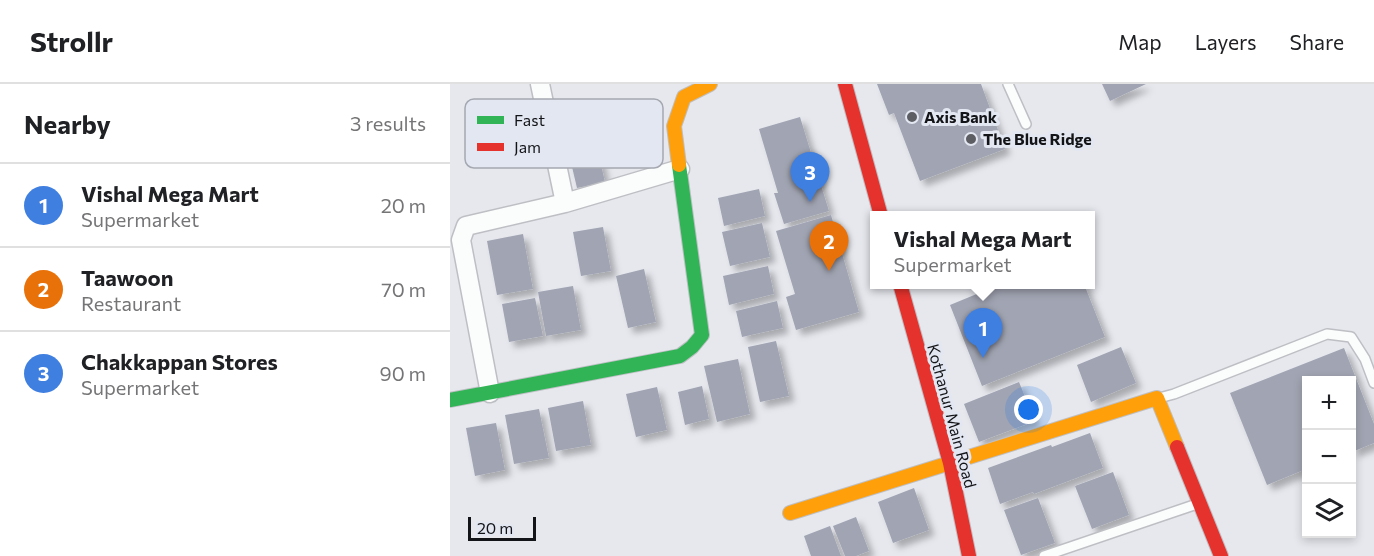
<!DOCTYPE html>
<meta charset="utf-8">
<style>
:root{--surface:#fff;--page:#f6f6f6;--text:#202124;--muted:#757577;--line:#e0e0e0;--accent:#db2777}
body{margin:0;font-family:Commissioner,sans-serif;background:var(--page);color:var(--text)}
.controls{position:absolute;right:18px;bottom:18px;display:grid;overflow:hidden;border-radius:0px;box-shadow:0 3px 9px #0003}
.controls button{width:54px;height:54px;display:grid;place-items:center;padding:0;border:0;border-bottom:2px solid var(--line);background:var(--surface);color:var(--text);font:30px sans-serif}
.scale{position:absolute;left:18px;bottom:15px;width:68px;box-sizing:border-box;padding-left:6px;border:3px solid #131418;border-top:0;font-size:16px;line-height:21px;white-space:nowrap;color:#131418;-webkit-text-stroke:4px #e3e7f1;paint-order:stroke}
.you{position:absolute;left:579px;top:326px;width:21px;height:21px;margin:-15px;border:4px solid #fff;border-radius:50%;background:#1a73e8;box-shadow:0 0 0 9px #1a73e833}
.badge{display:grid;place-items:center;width:39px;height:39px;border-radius:50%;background:var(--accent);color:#fff;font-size:20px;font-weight:700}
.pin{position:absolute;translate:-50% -50px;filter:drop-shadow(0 2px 3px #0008)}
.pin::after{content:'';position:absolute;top:32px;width:21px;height:18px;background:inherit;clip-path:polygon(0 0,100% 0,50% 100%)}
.popup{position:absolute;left:420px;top:127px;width:225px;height:78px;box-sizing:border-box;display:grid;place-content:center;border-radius:0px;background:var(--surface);filter:drop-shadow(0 2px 4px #0005);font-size:20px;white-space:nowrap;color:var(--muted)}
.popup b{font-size:22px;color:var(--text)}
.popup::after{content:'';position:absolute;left:50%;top:100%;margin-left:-12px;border:12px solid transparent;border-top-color:var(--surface)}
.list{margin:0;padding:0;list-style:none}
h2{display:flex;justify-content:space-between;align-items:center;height:78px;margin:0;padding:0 24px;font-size:26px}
h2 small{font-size:20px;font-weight:400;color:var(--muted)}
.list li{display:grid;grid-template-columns:39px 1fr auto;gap:18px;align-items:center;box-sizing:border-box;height:84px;padding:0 24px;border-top:2px solid var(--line)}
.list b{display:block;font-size:22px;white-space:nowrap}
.list p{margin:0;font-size:20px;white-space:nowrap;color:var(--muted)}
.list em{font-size:20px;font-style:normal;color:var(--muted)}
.icon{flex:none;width:33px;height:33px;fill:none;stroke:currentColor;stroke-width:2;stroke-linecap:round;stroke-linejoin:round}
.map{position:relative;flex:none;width:924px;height:472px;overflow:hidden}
header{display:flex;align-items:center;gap:36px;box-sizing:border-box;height:84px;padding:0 30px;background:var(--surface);border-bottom:2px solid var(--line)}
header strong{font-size:28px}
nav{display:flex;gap:33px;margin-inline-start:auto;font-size:21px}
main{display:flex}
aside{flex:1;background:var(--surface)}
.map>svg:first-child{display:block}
.building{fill:#a1a4b2;filter:url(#shadow)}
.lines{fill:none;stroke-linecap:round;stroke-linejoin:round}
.lane-casing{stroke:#bebfc4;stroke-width:12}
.street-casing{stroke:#bebfc4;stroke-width:21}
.fast-casing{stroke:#bebfc4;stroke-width:16}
.slow-casing{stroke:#bebfc4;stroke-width:16}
.jam-casing{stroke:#bebfc4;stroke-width:16}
.lane{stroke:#fbfcfc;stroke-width:9}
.street{stroke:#fbfcfc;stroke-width:18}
.fast{stroke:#30b455;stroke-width:14}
.slow{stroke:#ff9f0a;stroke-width:14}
.jam{stroke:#e5322d;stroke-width:14}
.poi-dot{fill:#5d5e63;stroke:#e3e7f1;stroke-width:2}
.labels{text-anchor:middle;stroke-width:6;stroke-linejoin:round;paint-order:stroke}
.poi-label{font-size:16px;font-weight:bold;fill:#131418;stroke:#e3e7f1;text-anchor:start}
.street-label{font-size:16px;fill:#131418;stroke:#e3e7f1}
.key{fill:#e3e7f1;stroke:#a5a8b0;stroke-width:1.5}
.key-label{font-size:16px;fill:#131418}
</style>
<header>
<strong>Strollr</strong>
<nav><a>Map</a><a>Layers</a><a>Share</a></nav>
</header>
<main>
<aside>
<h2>Nearby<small>3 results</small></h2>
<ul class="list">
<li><span class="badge" style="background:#3f7fe0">1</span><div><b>Vishal Mega Mart</b><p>Supermarket</p></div><em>20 m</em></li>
<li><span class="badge" style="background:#e8710a">2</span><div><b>Taawoon</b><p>Restaurant</p></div><em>70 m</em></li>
<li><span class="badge" style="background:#3f7fe0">3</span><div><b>Chakkappan Stores</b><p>Supermarket</p></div><em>90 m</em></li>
</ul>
</aside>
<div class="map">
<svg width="924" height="472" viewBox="0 0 924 472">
<defs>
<filter id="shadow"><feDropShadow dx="5.5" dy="5.5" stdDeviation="3" flood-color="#0004"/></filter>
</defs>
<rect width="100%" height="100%" fill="#e6e8ee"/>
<!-- building -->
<path class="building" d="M 427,0 L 531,0 L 555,65 L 470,97 L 444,29 L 439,31 Z
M 652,0 L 696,0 L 660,17 Z
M 350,33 L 379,127 L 334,140 L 324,109 L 328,109 L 309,45 Z
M 143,46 L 155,98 L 127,104 L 115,53 Z
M 309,105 L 315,132 L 274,142 L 268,114 Z
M 381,131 L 409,228 L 346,246 L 336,213 L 345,210 L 326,147 Z
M 312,139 L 320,173 L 280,182 L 272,148 Z
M 153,143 L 161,187 L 131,192 L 123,148 Z
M 73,150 L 83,205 L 47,211 L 37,157 Z
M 318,182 L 324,210 L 279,221 L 273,192 Z
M 194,185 L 206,238 L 178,244 L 166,192 Z
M 551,200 L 634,200 L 655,253 L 532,302 L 500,221 Z
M 123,202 L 131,246 L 96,252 L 88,208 Z
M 85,214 L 93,252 L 59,258 L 52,220 Z
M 327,217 L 333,244 L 292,253 L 286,227 Z
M 326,257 L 339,312 L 310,318 L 298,263 Z
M 671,263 L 686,299 L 641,318 L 627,281 Z
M 894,264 L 924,340 L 924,359 L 902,368 L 902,296 L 856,296 L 856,385 L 817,401 L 780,309 Z
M 288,275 L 300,330 L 267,338 L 254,282 Z
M 569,298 L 585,337 L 529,358 L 514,320 Z
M 252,302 L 259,335 L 235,341 L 228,308 Z
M 207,303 L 217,346 L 186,353 L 176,310 Z
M 133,317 L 141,361 L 106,367 L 98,324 Z
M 89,325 L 99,374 L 64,380 L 55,331 Z
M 46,339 L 55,386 L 25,392 L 16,344 Z
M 640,349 L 653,384 L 584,410 L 583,408 L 550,420 L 538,384 L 601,361 L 602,363 Z
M 663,388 L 679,431 L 642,445 L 625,402 Z
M 464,404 L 479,446 L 443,459 L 428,418 Z
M 588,414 L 605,459 L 571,471 L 554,426 Z
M 406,433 L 419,467 L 406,472 L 395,472 L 383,442 Z
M 380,442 L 391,472 L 361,472 L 354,452 Z"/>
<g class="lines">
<!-- lane casing -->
<g class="lane-casing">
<path id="lane" d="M 558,0 L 576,40
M 709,314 L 724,310 L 877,250 L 901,253 L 915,275 L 924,299
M 594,472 L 747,420"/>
</g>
<!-- street casing -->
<g class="street-casing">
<path id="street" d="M 90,0 L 115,119 L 230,85
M 40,309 L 11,156 L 16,142 L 115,119"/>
</g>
<!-- fast casing -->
<g class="fast-casing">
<path id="fast" d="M 0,316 L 230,272 L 242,263 L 252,251 L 229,81"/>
</g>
<!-- slow casing -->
<g class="slow-casing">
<path id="slow" d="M 229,81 L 224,42 L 234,13 L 260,0
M 340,429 L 707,314 L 727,363"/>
</g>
<!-- jam casing -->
<g class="jam-casing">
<path id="jam" d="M 395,0 L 431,132
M 450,200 L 500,379 L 519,472
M 727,363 L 771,472"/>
</g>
<!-- lane -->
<use href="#lane" class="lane"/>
<!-- street -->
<use href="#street" class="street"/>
<!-- fast -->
<use href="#fast" class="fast"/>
<!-- slow -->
<use href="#slow" class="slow"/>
<!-- jam -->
<use href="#jam" class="jam"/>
</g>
<!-- markers -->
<g class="poi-dot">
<circle cx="462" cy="33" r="6"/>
<circle cx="521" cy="55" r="6"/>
</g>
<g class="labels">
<!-- poi labels -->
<g class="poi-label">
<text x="474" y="39">Axis Bank</text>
<text x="533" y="61">The Blue Ridge</text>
</g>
<!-- street labels -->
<g class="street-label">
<text transform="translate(502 332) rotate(75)" y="6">Kothanur Main Road</text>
</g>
</g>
<!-- legend -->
<rect x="15" y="15" width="198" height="69" rx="9" class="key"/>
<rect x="27" y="32" width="27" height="8" fill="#30b455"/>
<rect x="27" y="59" width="27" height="8" fill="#e5322d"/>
<g class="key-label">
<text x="64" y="42">Fast</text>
<text x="64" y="69">Jam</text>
</g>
</svg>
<div class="controls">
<button>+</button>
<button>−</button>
<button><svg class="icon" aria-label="layers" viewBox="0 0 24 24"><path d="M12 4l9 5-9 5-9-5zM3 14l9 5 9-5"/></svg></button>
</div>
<div class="scale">20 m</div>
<div class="you"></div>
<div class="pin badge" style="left:533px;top:274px;background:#3f7fe0">1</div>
<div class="popup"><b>Vishal Mega Mart</b>Supermarket</div>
<div class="pin badge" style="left:379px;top:187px;background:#e8710a">2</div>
<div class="pin badge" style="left:360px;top:118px;background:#3f7fe0">3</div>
</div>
</main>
